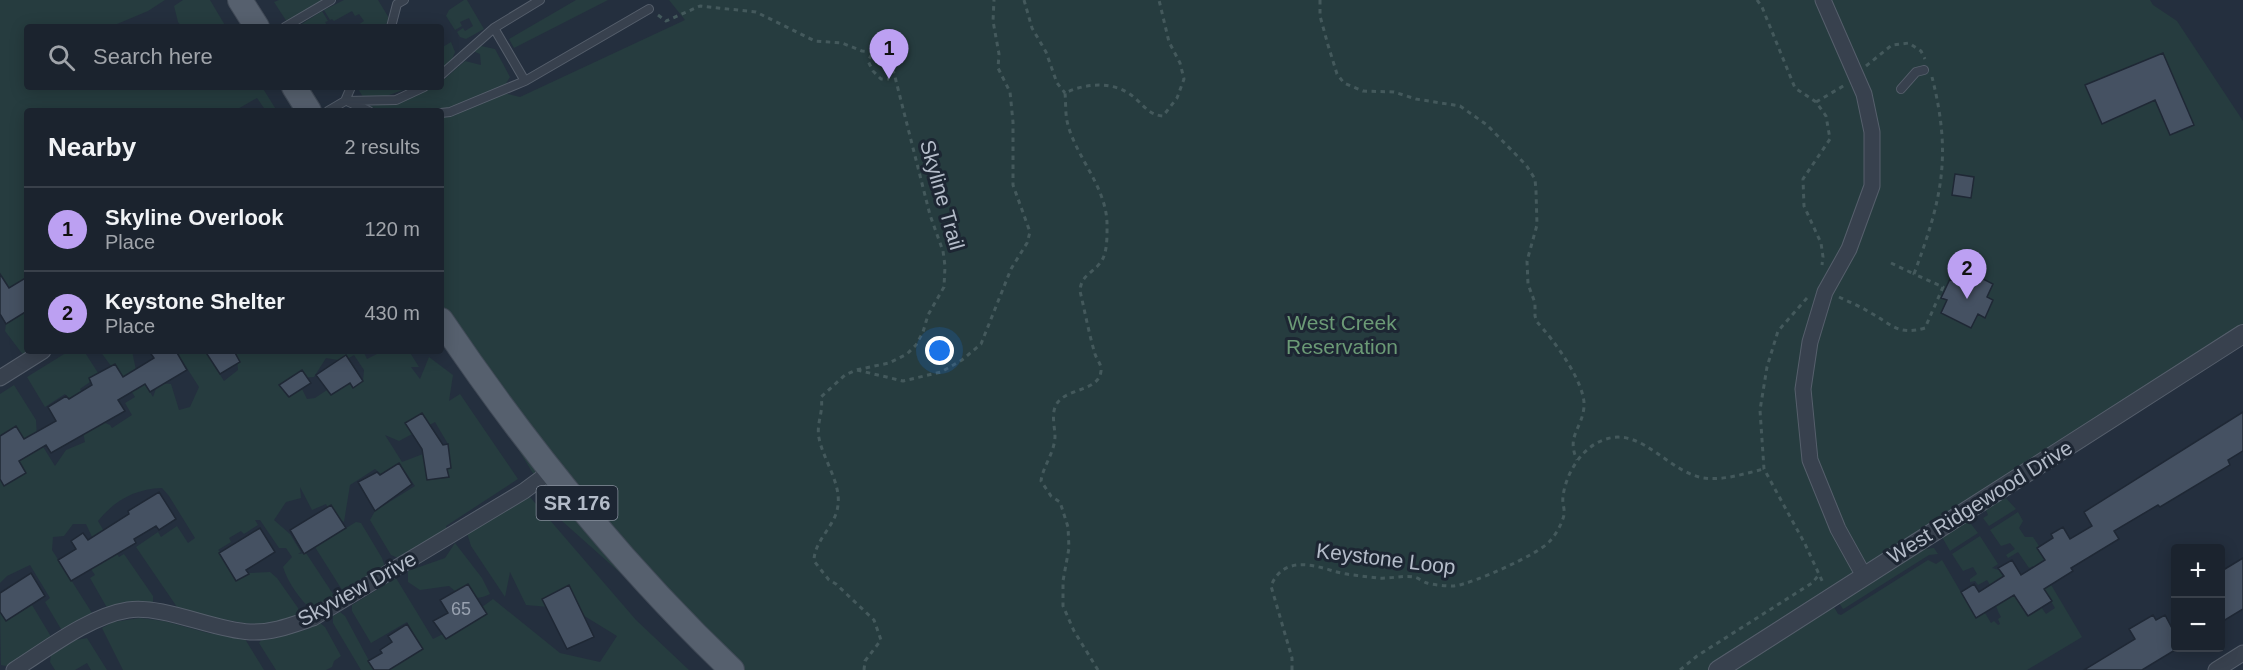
<!DOCTYPE html>
<meta charset="utf-8">
<style>
:root{--surface:#1b232e;--page:#282f3a;--text:#f1f3f6;--muted:#a0a4aa;--line:#39404a;--accent:#bca0f2}
body{margin:0;font-family:Arial,sans-serif;background:var(--page);color:var(--text)}
.controls{position:absolute;right:18px;bottom:18px;display:grid;overflow:hidden;border-radius:6px;box-shadow:0 3px 15px #0003}
.controls button{width:54px;height:54px;display:grid;place-items:center;padding:0;border:0;border-bottom:2px solid var(--line);background:var(--surface);color:var(--text);font:30px sans-serif}
.you{position:absolute;left:940px;top:351px;width:21px;height:21px;margin:-15px;border:4px solid #fff;border-radius:50%;background:#1a73e8;box-shadow:0 0 0 9px #1a73e833}
.badge{display:grid;place-items:center;width:39px;height:39px;border-radius:50%;background:var(--accent);color:#111;font-size:20px;font-weight:700}
.pin{position:absolute;translate:-50% -50px;filter:drop-shadow(0 2px 3px #0008)}
.pin::after{content:'';position:absolute;top:32px;width:21px;height:18px;background:inherit;clip-path:polygon(0 0,100% 0,50% 100%)}
.list{margin:0;padding:0;list-style:none}
h2{display:flex;justify-content:space-between;align-items:center;height:78px;margin:0;padding:0 24px;font-size:26px}
h2 small{font-size:20px;font-weight:400;color:var(--muted)}
.list li{display:grid;grid-template-columns:39px 1fr auto;gap:18px;align-items:center;box-sizing:border-box;height:84px;padding:0 24px;border-top:2px solid var(--line)}
.list b{display:block;font-size:22px;white-space:nowrap}
.list p{margin:0;font-size:20px;white-space:nowrap;color:var(--muted)}
.list em{font-size:20px;font-style:normal;color:var(--muted)}
.icon{flex:none;width:33px;height:33px;fill:none;stroke:currentColor;stroke-width:2;stroke-linecap:round;stroke-linejoin:round}
.map{position:relative;flex:none;width:2243px;height:670px;overflow:hidden}
.search{position:absolute;background:var(--surface);box-shadow:0 3px 15px #0003;left:24px;top:24px;width:420px;height:66px;display:flex;align-items:center;gap:15px;box-sizing:border-box;padding:0 21px;border-radius:6px;color:var(--muted);font-size:22px}
.panel{position:absolute;background:var(--surface);box-shadow:0 3px 15px #0003;left:24px;top:108px;width:420px;height:246px;border-radius:6px}
.map>svg:first-child{display:block}
.green{fill:#263c3f;fill-rule:evenodd}
.building{fill:#455162;stroke:#1f2835;stroke-width:1.5}
.lines{fill:none;stroke-linecap:round;stroke-linejoin:round}
.service-casing{stroke:#565f6c;stroke-width:10}
.minor-casing{stroke:#565f6c;stroke-width:17}
.tertiary-casing{stroke:#565f6c;stroke-width:20}
.primary-casing{stroke:#414a57;stroke-width:26}
.path{stroke:#44595c;stroke-width:3;stroke-dasharray:4.5 4.5;stroke-linecap:butt}
.service{stroke:#38414e;stroke-width:8}
.minor{stroke:#38414e;stroke-width:15}
.tertiary{stroke:#38414e;stroke-width:18}
.primary{stroke:#56606e;stroke-width:24}
.labels{text-anchor:middle;stroke-width:6;stroke-linejoin:round;paint-order:stroke}
.number-label{font-size:18px;fill:#98a1af}
.shield{fill:#1d2633;stroke:#878f9c;stroke-width:1.5}
.shield-label{font-size:20px;font-weight:bold;fill:#b4bcc9}
.street-label{font-size:21px;fill:#b4bcc9;stroke:#1d2633}
.park-label{font-size:21px;fill:#6b9a76;stroke:#1d2633}
</style>
<div class="map">
<svg width="2243" height="670" viewBox="0 0 2243 670">
<rect width="100%" height="100%" fill="#242f3e"/>
<!-- green -->
<path class="green" d="M 0,0 L 165,0 L 148,11 L 110,27 L 27,27 L 27,87 L 262,87 L 277,111 L 266,111 L 257,98 L 236,110 L 231,108 L 233,111 L 27,111 L 27,351 L 33,351 L 24,356 L 5,331 L 6,324 L 24,313 L 2,276 L 0,277 Z
M 183,0 L 210,0 L 226,27 L 182,27 L 178,22 L 174,6 Z
M 279,0 L 323,0 L 287,22 L 274,2 Z
M 344,0 L 378,0 L 389,18 L 385,27 L 360,27 L 358,25 L 364,21 L 359,14 L 355,16 L 352,11 L 334,21 L 332,19 L 330,20 L 324,10 Z
M 464,0 L 467,0 L 484,29 L 466,39 L 460,37 L 457,32 L 463,28 L 465,31 L 473,26 L 469,18 L 460,22 L 462,26 L 455,30 L 446,16 L 449,10 Z
M 576,0 L 608,0 L 514,48 L 509,39 Z
M 669,0 L 2150,0 L 2153,5 L 2177,21 L 2243,121 L 2243,331 L 1714,670 L 729,670 L 562,521 L 441,322 L 441,111 L 385,111 L 367,106 L 398,103 L 435,87 L 441,87 L 441,82 L 465,61 L 481,65 L 480,54 L 473,51 L 481,46 L 495,49 L 510,77 L 505,85 L 499,87 L 500,92 L 520,97 L 685,20 Z
M 322,11 L 328,21 L 325,22 L 327,25 L 324,27 L 297,27 Z
M 451,42 L 455,52 L 451,62 L 443,68 L 441,64 L 441,48 Z
M 357,87 L 411,87 L 381,98 L 363,97 Z
M 69,351 L 84,351 L 98,373 L 89,378 L 90,382 L 80,389 L 100,421 L 110,425 L 112,428 L 132,415 L 125,403 L 135,397 L 115,365 L 111,366 L 100,351 L 132,351 L 136,370 L 153,397 L 158,383 L 171,384 L 179,410 L 190,407 L 199,387 L 176,351 L 205,351 L 224,381 L 238,370 L 236,351 L 363,351 L 367,359 L 383,351 L 409,351 L 419,367 L 411,367 L 420,379 L 429,357 L 453,375 L 449,401 L 460,394 L 518,479 L 446,526 L 447,530 L 409,556 L 404,554 L 398,558 L 391,555 L 370,520 L 375,511 L 415,486 L 400,464 L 381,474 L 375,469 L 350,485 L 344,522 L 331,515 L 326,504 L 312,510 L 300,487 L 301,498 L 286,502 L 274,520 L 290,534 L 301,552 L 298,554 L 306,553 L 333,594 L 333,599 L 312,611 C 300,599 288,583 283,567 L 292,557 L 286,548 L 279,548 L 260,520 L 255,520 L 258,525 L 244,534 L 241,531 L 229,538 L 231,542 L 218,550 L 248,573 L 270,572 L 277,578 L 298,608 L 299,616 C 287,619 274,623 262,624 C 239,625 218,615 196,617 L 193,612 L 177,607 L 136,547 L 158,532 L 161,537 L 177,526 L 188,543 L 195,538 L 169,496 L 162,488 C 135,489 115,500 98,521 L 119,557 L 124,554 L 153,596 L 153,602 L 130,604 L 109,609 L 106,606 L 90,578 L 95,575 L 91,569 L 93,539 L 86,524 L 73,524 L 64,536 L 53,537 L 52,550 L 92,613 L 91,617 L 65,630 L 61,629 L 45,602 L 50,598 L 30,565 L 7,576 L 0,583 L 0,394 L 14,385 L 36,420 L 37,437 L 55,466 L 66,450 L 85,442 L 83,432 L 87,428 L 65,394 L 45,407 L 27,377 ZM 354,355 L 364,370 L 363,381 L 354,387 L 350,383 L 331,395 L 327,390 L 315,398 L 307,399 L 302,389 L 288,397 L 279,385 L 294,375 L 299,378 L 314,377 L 326,358 L 344,361 ZM 435,422 L 448,444 L 451,467 L 447,469 L 448,477 L 427,480 L 423,454 L 402,462 L 385,435 L 399,441 Z
M 530,497 L 636,620 L 689,670 L 385,670 L 421,646 L 407,622 L 371,643 L 352,611 L 352,605 L 396,578 L 433,639 L 451,630 L 493,599 L 560,653 L 600,662 L 617,636 L 573,609 L 526,605 L 510,572 L 505,597 L 471,546 L 467,533 Z
M 2005,497 L 2016,509 L 1989,526 L 1983,518 L 1988,515 L 1986,510 Z
M 2018,512 L 2023,521 L 2019,528 L 2025,537 L 2033,537 L 2039,546 L 2037,548 L 2056,578 L 2050,583 L 2082,637 L 2027,670 L 1735,670 L 1834,607 L 1838,614 L 1841,615 L 1928,560 L 1936,564 L 1942,560 L 1976,618 L 1985,613 L 1991,623 L 1994,621 L 1998,625 L 2000,624 L 1998,619 L 2001,617 C 1993,604 1995,591 1987,580 L 1978,585 L 1975,581 L 1970,582 L 1970,579 L 1977,574 L 1973,567 L 1963,571 L 1952,554 L 1980,536 L 1998,564 L 1992,568 L 1999,570 L 2027,616 L 2041,607 L 2046,614 L 2055,608 L 2034,572 L 2033,566 L 2029,568 L 2018,552 L 2008,558 L 2006,555 L 2015,549 L 2010,543 L 2001,546 L 1990,530 Z
M 1968,520 L 1978,533 L 1950,551 L 1942,537 Z
M 356,522 L 361,523 L 382,558 L 385,567 L 344,593 L 315,547 Z
M 455,543 L 482,578 L 490,594 C 475,602 461,597 449,586 L 420,590 L 408,582 L 408,571 L 445,558 Z
M 1934,548 L 1938,554 L 1929,555 L 1845,608 L 1843,609 L 1839,603 L 1924,549 Z
M 32,605 L 50,635 L 50,639 L 6,666 L 1,665 L 0,612 L 6,621 Z
M 340,612 L 345,616 L 374,670 L 361,670 L 333,623 L 333,616 Z
M 140,618 L 164,621 L 208,633 L 245,639 L 264,670 L 123,670 L 102,628 L 113,622 Z
M 320,623 L 325,627 L 341,656 L 334,661 L 332,667 L 326,670 L 276,670 L 259,643 L 263,638 L 302,631 Z
M 87,638 L 107,670 L 91,670 L 87,663 L 75,670 L 55,670 L 50,662 L 51,655 L 76,640 Z"/>
<!-- building -->
<path class="building" d="M 2163,53 L 2194,125 L 2170,135 L 2155,100 L 2102,124 L 2085,85 Z
M 1955,174 L 1974,177 L 1971,198 L 1952,195 Z
M 1962,268 L 1993,284 L 1987,297 L 1993,300 L 1985,318 L 1978,314 L 1971,328 L 1941,313 L 1947,300 L 1941,298 L 1950,279 L 1956,282 Z
M 0,274 L 9,288 L 27,277 L 27,311 L 6,324 L 0,314 Z
M 149,351 L 176,351 L 187,370 L 150,392 L 145,384 L 118,400 L 125,411 L 51,453 L 46,445 L 19,461 L 26,473 L 4,486 L 0,479 L 0,436 L 16,426 L 24,439 L 56,421 L 48,407 L 66,396 L 69,399 L 92,385 L 89,378 L 115,364 L 123,377 L 154,358 Z
M 205,351 L 234,351 L 240,362 L 220,374 Z
M 346,355 L 363,381 L 353,388 L 350,383 L 331,395 L 316,375 Z
M 302,370 L 311,383 L 289,397 L 279,385 Z
M 2243,412 L 2243,451 L 2228,460 L 2230,465 L 2160,507 L 2158,505 L 2114,531 L 2119,539 L 2071,568 L 2073,571 L 2044,589 L 2052,601 L 2028,616 L 2014,595 L 1976,618 L 1961,592 L 1974,584 L 1979,592 L 2004,576 L 1998,568 L 2012,560 L 2021,575 L 2045,560 L 2037,548 L 2053,538 L 2051,534 L 2063,527 L 2070,539 L 2092,526 L 2084,512 Z
M 422,413 L 443,445 L 448,444 L 451,468 L 447,469 L 449,477 L 427,480 L 422,449 L 405,423 Z
M 399,463 L 412,484 L 375,511 L 358,482 L 377,472 L 380,475 Z
M 159,492 L 176,519 L 159,530 L 156,526 L 134,539 L 136,543 L 71,581 L 58,560 L 76,549 L 71,541 L 83,533 L 88,540 L 129,514 L 128,511 Z
M 331,505 L 346,528 L 304,554 L 290,530 Z
M 260,528 L 275,552 L 246,570 L 249,574 L 236,581 L 219,553 Z
M 2243,558 L 2243,609 L 2220,623 L 2220,572 Z
M 31,573 L 45,596 L 6,621 L 0,612 L 0,593 Z
M 468,584 L 487,614 L 446,639 L 433,621 L 448,613 L 440,600 Z
M 569,585 L 594,637 L 567,649 L 542,599 Z
M 2153,615 L 2156,620 L 2165,615 L 2175,634 L 2175,650 L 2142,670 L 2084,670 L 2135,639 L 2129,629 Z
M 407,624 L 423,649 L 389,670 L 374,670 L 368,661 L 382,653 L 380,650 L 392,642 L 388,636 Z"/>
<g class="lines">
<!-- service casing -->
<g class="service-casing">
<path id="service" d="M 285,27 L 331,0
M 391,27 L 397,4 L 404,0
M 494,28 L 525,81 L 649,9
M 441,75 L 494,28 L 540,0
M 1901,89 L 1916,72 L 1924,70
M 345,101 L 351,87
M 349,102 L 369,111
M 328,111 L 345,101 L 396,100 L 424,87
M 441,113 L 450,112 L 525,81"/>
</g>
<!-- minor casing -->
<g class="minor-casing">
<path id="minor" d="M 1823,0 L 1864,94 L 1872,132 L 1872,186 L 1849,249 L 1825,292 L 1810,342 L 1803,389 L 1810,460 L 1838,529 L 1864,576
M 0,378 L 43,351
M 14,670 C 46,650 89,616 128,610 C 165,605 212,630 250,632 C 272,633 292,625 313,618 L 524,491 L 551,471
M 2216,670 L 2243,653"/>
</g>
<!-- tertiary casing -->
<g class="tertiary-casing">
<path id="tertiary" d="M 1718,670 L 2243,334"/>
</g>
<!-- primary casing -->
<g class="primary-casing">
<path id="primary" d="M 240,0 L 257,27
M 294,87 L 309,111
M 441,320 C 526,446 622,565 732,670"/>
</g>
<!-- path -->
<path class="path" d="M 1024,0 L 1032,28 L 1046,52 L 1057,83 L 1065,93
M 1320,0 L 1320,16 L 1328,45 L 1337,74 L 1344,83 L 1363,91 L 1394,92 L 1416,99 L 1460,106 L 1487,125 L 1526,165 L 1535,179 L 1536,191 L 1537,225 L 1527,261 L 1528,284 L 1535,303 L 1535,316 L 1537,322 C 1553,339 1586,383 1584,407 C 1582,429 1566,436 1577,460
M 1757,0 L 1762,7 L 1795,88 L 1816,102 L 1826,116 L 1830,139 L 1803,179 L 1804,206 L 1821,243 L 1823,257 L 1822,265
M 658,15 L 666,21 L 700,6 L 756,12 L 815,41 L 842,43 L 862,51 L 873,52
M 1866,66 L 1892,45 L 1909,43 L 1921,51 L 1925,59
M 1816,102 L 1845,85
M 1891,263 L 1914,274
M 1839,297 C 1849,302 1860,306 1869,312 C 1892,324 1897,336 1925,328 L 1943,287 L 1914,274 C 1942,199 1952,156 1932,77
M 1807,298 L 1778,331 L 1767,367 L 1760,410 L 1764,469 L 1805,544 L 1824,585
M 857,370 L 903,381 L 941,372 L 962,360 L 981,344 L 1011,269 L 1027,243 L 1030,232 L 1013,185 L 1013,122 L 1010,92 L 998,68 L 999,54 L 993,21 L 994,0
M 864,670 L 865,661 L 881,640 L 874,620 L 836,584 L 829,580 L 814,561 C 814,540 836,526 838,505 C 841,483 823,459 819,438 C 816,423 824,412 821,397 L 845,375 L 856,370 L 889,363 L 907,354 L 916,345 L 923,332 L 928,315 L 944,287 L 945,266 L 943,251 L 930,215 L 894,73 C 889,62 888,51 873,52 L 868,61 L 873,71 L 881,79 L 889,79
M 1098,670 L 1074,631 L 1063,606 L 1063,581 L 1069,548 L 1068,527 L 1060,502 L 1051,496 L 1041,481 C 1043,466 1054,454 1055,437 C 1055,426 1050,412 1058,402 C 1069,388 1099,391 1101,371 C 1102,365 1097,360 1095,354 C 1089,334 1085,312 1080,291 C 1081,275 1092,274 1100,263 C 1108,254 1107,234 1107,223 C 1106,187 1077,158 1068,125 C 1065,115 1066,103 1065,93 C 1088,82 1117,81 1136,99 C 1145,107 1150,115 1163,116 L 1177,98 L 1184,79 L 1180,63 L 1169,42 L 1159,0
M 1292,670 L 1292,658 L 1271,586 C 1282,558 1309,563 1333,571 C 1346,575 1364,576 1378,578 C 1390,579 1403,575 1414,577 C 1419,578 1423,582 1427,583 C 1434,585 1446,586 1454,586 C 1472,584 1537,555 1549,542 C 1555,536 1562,524 1564,515 C 1565,509 1562,503 1563,497 C 1565,477 1578,454 1595,444 C 1634,421 1659,462 1693,475 C 1715,484 1742,474 1764,469
M 1680,670 L 1697,656 L 1812,583 L 1818,576"/>
<!-- service -->
<use href="#service" class="service"/>
<!-- minor -->
<use href="#minor" class="minor"/>
<!-- tertiary -->
<use href="#tertiary" class="tertiary"/>
<!-- primary -->
<use href="#primary" class="primary"/>
</g>
<g class="labels">
<!-- number labels -->
<g class="number-label">
<text x="461" y="615">65</text>
</g>
<!-- shield labels -->
<rect class="shield" x="536.5" y="486" width="81" height="34" rx="4.5"/>
<g class="shield-label">
<text x="577" y="510">SR 176</text>
</g>
<!-- street labels -->
<g class="street-label">
<text transform="translate(942 195) rotate(74)" y="7">Skyline Trail</text>
<text transform="translate(1980 502) rotate(-32)" y="7">West Ridgewood Drive</text>
<text transform="translate(1386 559) rotate(7)" y="7">Keystone Loop</text>
<text transform="translate(357 589) rotate(-29)" y="7">Skyview Drive</text>
</g>
<!-- park labels -->
<g class="park-label">
<text x="1342" y="330">West Creek<tspan x="1342" dy="24">Reservation</tspan></text>
</g>
</g>
</svg>
<div class="controls">
<button>+</button>
<button>−</button>
</div>
<div class="you"></div>
<div class="pin badge" style="left:889px;top:79px">1</div>
<div class="pin badge" style="left:1967px;top:299px">2</div>
<div class="search"><svg class="icon" aria-label="search" viewBox="0 0 24 24"><circle cx="10" cy="10" r="6"/><path d="M15 15l6 6"/></svg>Search here</div>
<section class="panel">
<h2>Nearby<small>2 results</small></h2>
<ul class="list">
<li><span class="badge">1</span><div><b>Skyline Overlook</b><p>Place</p></div><em>120 m</em></li>
<li><span class="badge">2</span><div><b>Keystone Shelter</b><p>Place</p></div><em>430 m</em></li>
</ul>
</section>
</div>
